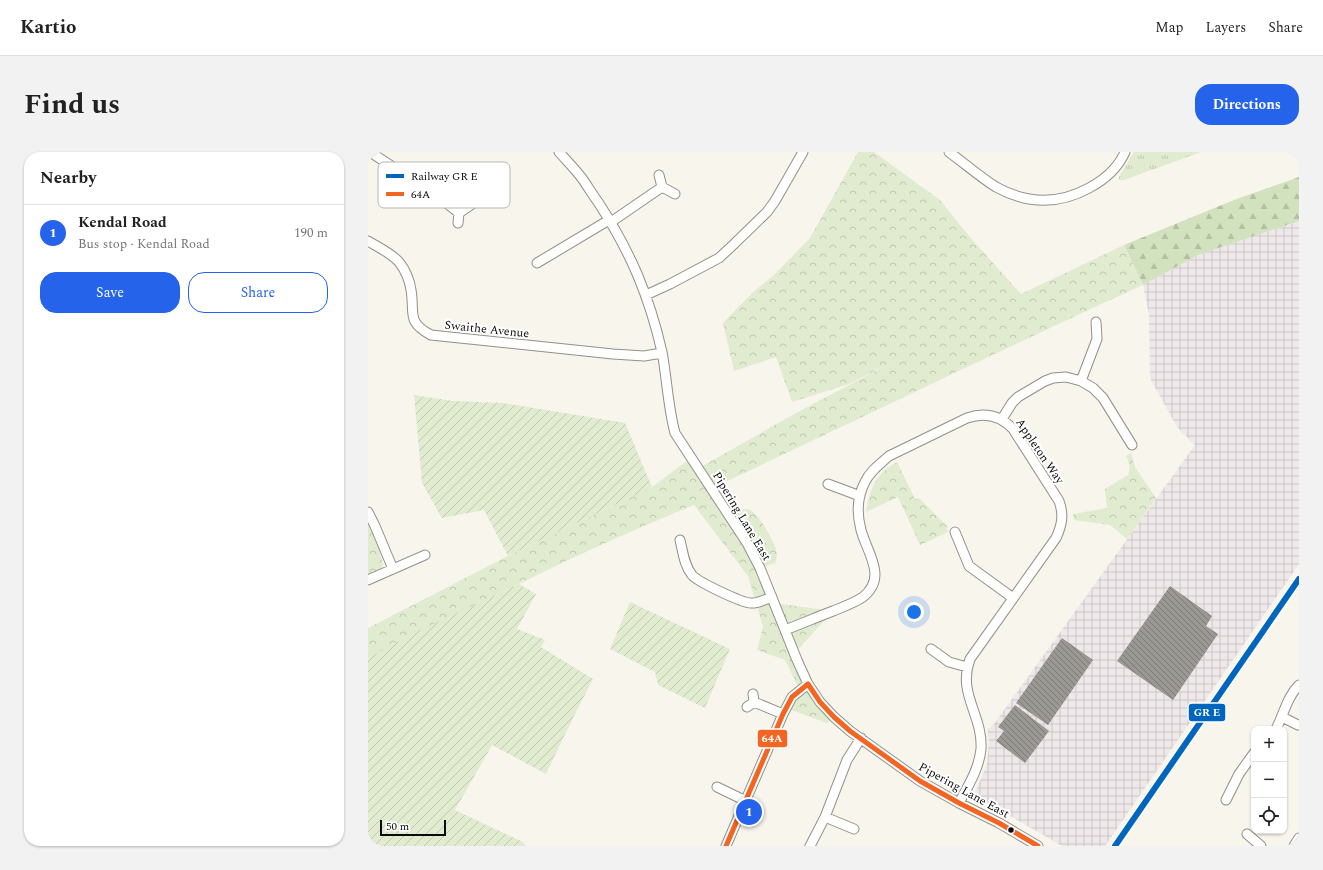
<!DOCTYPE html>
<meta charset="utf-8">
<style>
:root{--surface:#fff;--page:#f2f2f2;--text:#222;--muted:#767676;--line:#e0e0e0;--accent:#2563eb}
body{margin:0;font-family:Spectral,serif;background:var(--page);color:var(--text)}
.controls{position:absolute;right:12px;bottom:12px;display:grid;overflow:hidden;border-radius:8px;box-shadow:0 1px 3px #0004}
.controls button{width:36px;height:36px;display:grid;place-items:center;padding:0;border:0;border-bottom:1px solid var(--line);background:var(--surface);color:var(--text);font:20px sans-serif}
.scale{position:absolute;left:12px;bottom:10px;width:66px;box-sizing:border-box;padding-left:4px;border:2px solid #0a0a0a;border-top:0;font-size:11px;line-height:14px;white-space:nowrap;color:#0a0a0a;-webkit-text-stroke:3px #fff;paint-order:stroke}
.you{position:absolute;left:546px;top:460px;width:14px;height:14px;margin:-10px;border:3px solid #fff;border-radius:50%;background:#1a73e8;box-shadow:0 0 0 6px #1a73e833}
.badge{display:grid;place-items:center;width:26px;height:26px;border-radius:50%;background:var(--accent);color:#fff;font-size:13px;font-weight:700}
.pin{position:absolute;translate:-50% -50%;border:2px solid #fff;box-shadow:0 1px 4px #0006}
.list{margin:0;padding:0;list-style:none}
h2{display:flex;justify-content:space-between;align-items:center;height:52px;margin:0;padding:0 16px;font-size:17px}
h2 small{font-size:13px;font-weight:400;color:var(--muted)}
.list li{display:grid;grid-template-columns:26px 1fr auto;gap:12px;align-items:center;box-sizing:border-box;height:56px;padding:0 16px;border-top:1px solid var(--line)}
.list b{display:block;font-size:15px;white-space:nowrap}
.list p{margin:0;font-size:13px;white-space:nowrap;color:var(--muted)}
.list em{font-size:13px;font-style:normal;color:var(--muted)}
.actions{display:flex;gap:8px;padding:12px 16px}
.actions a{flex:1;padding:9px 0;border:1px solid var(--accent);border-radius:16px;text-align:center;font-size:14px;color:var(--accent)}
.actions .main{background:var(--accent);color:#fff}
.icon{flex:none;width:22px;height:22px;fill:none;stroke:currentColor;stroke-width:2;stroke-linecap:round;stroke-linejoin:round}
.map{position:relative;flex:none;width:931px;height:694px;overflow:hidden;border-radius:16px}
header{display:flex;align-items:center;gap:24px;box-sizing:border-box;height:56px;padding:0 20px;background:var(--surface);border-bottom:1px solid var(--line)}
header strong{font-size:19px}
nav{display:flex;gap:22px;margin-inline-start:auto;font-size:14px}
.intro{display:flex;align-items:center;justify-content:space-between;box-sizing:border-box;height:96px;padding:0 24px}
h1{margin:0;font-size:28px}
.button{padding:10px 18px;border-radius:16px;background:var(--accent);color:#fff;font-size:14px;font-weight:700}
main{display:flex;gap:24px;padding:0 24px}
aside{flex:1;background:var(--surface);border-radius:16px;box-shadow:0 1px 3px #0004}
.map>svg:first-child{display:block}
.industrial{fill:url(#industrial-grid)}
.grass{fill:url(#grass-tufts)}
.forest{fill:url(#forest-firs)}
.park{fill:url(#park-crowns)}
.garden{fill:url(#garden-furrows)}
.building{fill:url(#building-back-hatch)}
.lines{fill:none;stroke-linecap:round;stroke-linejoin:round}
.street-casing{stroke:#91908c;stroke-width:11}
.street{stroke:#fefefc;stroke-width:9}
.bus-1-casing{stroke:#fff;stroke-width:8}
.bus-1{stroke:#f26522;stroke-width:5}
.rail-1-casing{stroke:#fff;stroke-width:9}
.rail-1{stroke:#0065bd;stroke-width:6}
.bus-dot{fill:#0a0a0a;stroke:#fff;stroke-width:1.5}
.labels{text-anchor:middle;stroke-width:4;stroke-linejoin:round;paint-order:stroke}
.street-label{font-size:12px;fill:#0a0a0a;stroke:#fff}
.key{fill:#fff;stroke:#b6b6b6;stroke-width:1}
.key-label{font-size:11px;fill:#0a0a0a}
.line-badge{stroke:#fff;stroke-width:1.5}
.badge-label{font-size:11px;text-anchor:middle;font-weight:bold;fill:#fff}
</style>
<header>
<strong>Kartio</strong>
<nav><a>Map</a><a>Layers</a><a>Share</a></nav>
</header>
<div class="intro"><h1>Find us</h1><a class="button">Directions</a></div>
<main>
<aside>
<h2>Nearby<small></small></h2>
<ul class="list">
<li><span class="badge">1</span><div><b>Kendal Road</b><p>Bus stop · Kendal Road</p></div><em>190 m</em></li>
</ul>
<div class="actions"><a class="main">Save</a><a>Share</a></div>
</aside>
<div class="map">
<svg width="931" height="694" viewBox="0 0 931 694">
<defs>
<pattern id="industrial-grid" width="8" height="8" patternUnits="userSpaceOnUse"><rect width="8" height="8" fill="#efe8ea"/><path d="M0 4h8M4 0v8" fill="none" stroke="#ccc6c7"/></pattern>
<pattern id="grass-tufts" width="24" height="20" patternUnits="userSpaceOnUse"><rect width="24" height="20" fill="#e1ebcf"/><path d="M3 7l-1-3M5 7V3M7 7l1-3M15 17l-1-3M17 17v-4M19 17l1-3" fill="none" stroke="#c0c8b0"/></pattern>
<pattern id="forest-firs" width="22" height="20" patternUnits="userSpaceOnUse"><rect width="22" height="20" fill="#d2e1be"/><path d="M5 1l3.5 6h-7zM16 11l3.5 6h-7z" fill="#b3c0a2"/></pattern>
<pattern id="park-crowns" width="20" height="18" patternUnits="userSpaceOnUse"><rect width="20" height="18" fill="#e1ebcf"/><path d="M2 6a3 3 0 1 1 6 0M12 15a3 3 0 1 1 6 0" fill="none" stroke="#c0c8b0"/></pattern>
<pattern id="garden-furrows" width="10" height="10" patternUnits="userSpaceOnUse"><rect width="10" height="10" fill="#e1ebcf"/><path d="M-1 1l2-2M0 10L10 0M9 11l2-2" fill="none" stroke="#c0c8b0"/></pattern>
<pattern id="building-back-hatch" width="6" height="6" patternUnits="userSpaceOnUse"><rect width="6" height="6" fill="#9a9893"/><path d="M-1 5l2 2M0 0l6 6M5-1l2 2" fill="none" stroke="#7c7a76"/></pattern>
</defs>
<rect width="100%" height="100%" fill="#f8f5ed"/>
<!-- industrial -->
<path class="industrial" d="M 931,69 L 931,412 L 737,694 L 694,694 L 606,643 L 619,612 L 621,590 L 620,577 L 626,572 L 827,293 L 809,275 L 782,226 L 781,162 L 775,133 L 830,103 Z"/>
<!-- grass -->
<path class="grass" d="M 766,0 L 833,0 L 756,28 L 751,28 L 751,25 Z"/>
<!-- forest -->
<path class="forest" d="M 931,25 L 931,69 L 830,103 L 775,133 L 756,93 L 866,48 Z"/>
<!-- park -->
<path class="park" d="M 490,0 L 506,0 L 572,48 L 601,84 L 653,142 L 756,93 L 775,133 C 630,199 488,269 344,336 L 361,363 C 366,361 373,357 379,357 C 389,357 408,392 409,402 C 409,405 408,408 407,411 L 392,416 L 406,451 L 465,459 L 426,502 L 466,565 L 459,571 L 418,556 L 432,538 L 417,508 L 389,498 L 395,475 L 380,424 L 326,353 C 215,398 108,453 0,506 L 0,476 L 140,404 L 284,335 L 324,305 L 331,316 L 428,261 L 534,205 L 481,232 L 424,250 L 408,205 L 366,219 L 355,171 L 384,141 L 405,124 L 442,86 Z
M 763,301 L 767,315 L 788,346 L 759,387 L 742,373 L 706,368 L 705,362 L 739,356 L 737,337 L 760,323 C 763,316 761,310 758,304 Z
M 529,310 L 547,347 L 551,346 L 580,375 L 578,376 L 580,380 L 552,393 L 530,345 L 498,360 C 503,335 506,323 529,310 Z
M 0,372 L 9,389 L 13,401 L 12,403 L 15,411 L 14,416 L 0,423 Z"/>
<!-- garden -->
<path class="garden" d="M 46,243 L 85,249 L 135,251 L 257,271 L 284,335 L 140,404 L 116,358 L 74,366 L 54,331 Z
M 151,432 L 168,442 L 149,477 L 177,488 L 173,495 L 225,527 L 204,568 L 178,622 L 124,593 L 87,658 L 155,690 L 157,694 L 0,694 L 0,506 L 44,482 Z
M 262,450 L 362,497 L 337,556 L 290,533 L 287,520 L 242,497 Z"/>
<!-- building -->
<path class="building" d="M 802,434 L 844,464 L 838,474 L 850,482 L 805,548 L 749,509 Z
M 694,486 L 725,508 L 680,573 L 648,551 Z
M 647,553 L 681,579 L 657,611 L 628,589 L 636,579 L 630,575 Z"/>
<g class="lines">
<!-- street casing -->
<g class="street-casing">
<path id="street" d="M 2,0 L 68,43 L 91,61
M 191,0 C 198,8 206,16 213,25 C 219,33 224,42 230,50 C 262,99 281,143 294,200 C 299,227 300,255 307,281 L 379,391 L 392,416 L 429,508 L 440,532 L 452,550 L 466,565 L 482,579 L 552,629 L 591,651 L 631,671 L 670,694
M 581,0 C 596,11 612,25 628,35 C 659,52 690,53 721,36 C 736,28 750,16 757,0
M 291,23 L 294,35 L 307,42
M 243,70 L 294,35
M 90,71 L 91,61 L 113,46
M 0,89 C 10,95 23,101 31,110 C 37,117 42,129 43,138 C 47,161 38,170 63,183 L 245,202 L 276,204 L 294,201
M 169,111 L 241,68
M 278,143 L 302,132 L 351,106 L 365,93 L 399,60 L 407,49 L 435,0
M 713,229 L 729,187 L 728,170
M 634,267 L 644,251 L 650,245 L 677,229 L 685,226 L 698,225 L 713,229 L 725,236 L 735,246 L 764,293
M 460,332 L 492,344
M 0,360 L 7,374 L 25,417
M 587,380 L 601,414 L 645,446
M 312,388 C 315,400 316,413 324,423 C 330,430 374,451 383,451 C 389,452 398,447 404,445
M 0,428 L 57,403
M 417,478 C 433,472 449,465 465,459 C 475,455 486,451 495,445 C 520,425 499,401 493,378 C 489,363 489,345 497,330 C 502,319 512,312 521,304 L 599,266 C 617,260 632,263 645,277 L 691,349 C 696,363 694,373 688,386 L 602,507 C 589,542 615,563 613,597 C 611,617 600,634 591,651
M 563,497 L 581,510 L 599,515
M 386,550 L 415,562
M 379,555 L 386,550 L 385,542
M 914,565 L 930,573
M 908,577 C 916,562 919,545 931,533
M 349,635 L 378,649
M 858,648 L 871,622 L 886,601
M 457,665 L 486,677
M 879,682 L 893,694
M 358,694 L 415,562 L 424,545 L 440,532
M 442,694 L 457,665 L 479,608 L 493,586
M 926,694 L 931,686"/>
</g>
<!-- street -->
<use href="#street" class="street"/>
<!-- bus-1 casing -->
<g class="bus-1-casing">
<path id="bus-1" d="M 358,694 L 415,562 L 424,545 L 440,532 L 452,550 L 466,565 L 482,579 L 552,629 L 591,651 L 631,671 L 670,694"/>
</g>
<!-- bus-1 -->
<use href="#bus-1" class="bus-1"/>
<!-- rail-1 casing -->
<g class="rail-1-casing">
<path id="rail-1" d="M 747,694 L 931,427"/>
</g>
<!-- rail-1 -->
<use href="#rail-1" class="rail-1"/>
</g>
<!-- markers -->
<circle class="bus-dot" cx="643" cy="678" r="3.5"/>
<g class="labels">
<!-- street labels -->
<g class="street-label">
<text transform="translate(119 177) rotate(6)" y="4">Swaithe Avenue</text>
<text transform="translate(672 299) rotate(56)" y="4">Appleton Way</text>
<text transform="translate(374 364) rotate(59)" y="4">Pipering Lane East</text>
<text transform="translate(596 638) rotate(29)" y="4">Pipering Lane East</text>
</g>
</g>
<!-- legend -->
<rect x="10" y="10" width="132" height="46" rx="6" class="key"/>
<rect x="18" y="22" width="18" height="4" fill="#0065bd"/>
<rect x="18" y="40" width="18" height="4" fill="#f26522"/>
<g class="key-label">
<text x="43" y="28">Railway GR E</text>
<text x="43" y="46">64A</text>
</g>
<g class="line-badge">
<rect x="820" y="551" width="38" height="19" rx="4" fill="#0065bd"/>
<rect x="389" y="577" width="31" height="19" rx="4" fill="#f26522"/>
</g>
<g class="badge-label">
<text x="839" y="564">GR E</text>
<text x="404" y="590">64A</text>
</g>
</svg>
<div class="controls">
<button>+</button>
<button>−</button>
<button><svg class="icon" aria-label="locate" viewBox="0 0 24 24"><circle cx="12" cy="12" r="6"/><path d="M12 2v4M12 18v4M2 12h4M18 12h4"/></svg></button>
</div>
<div class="scale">50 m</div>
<div class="you"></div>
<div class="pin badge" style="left:381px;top:660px">1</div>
</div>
</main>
